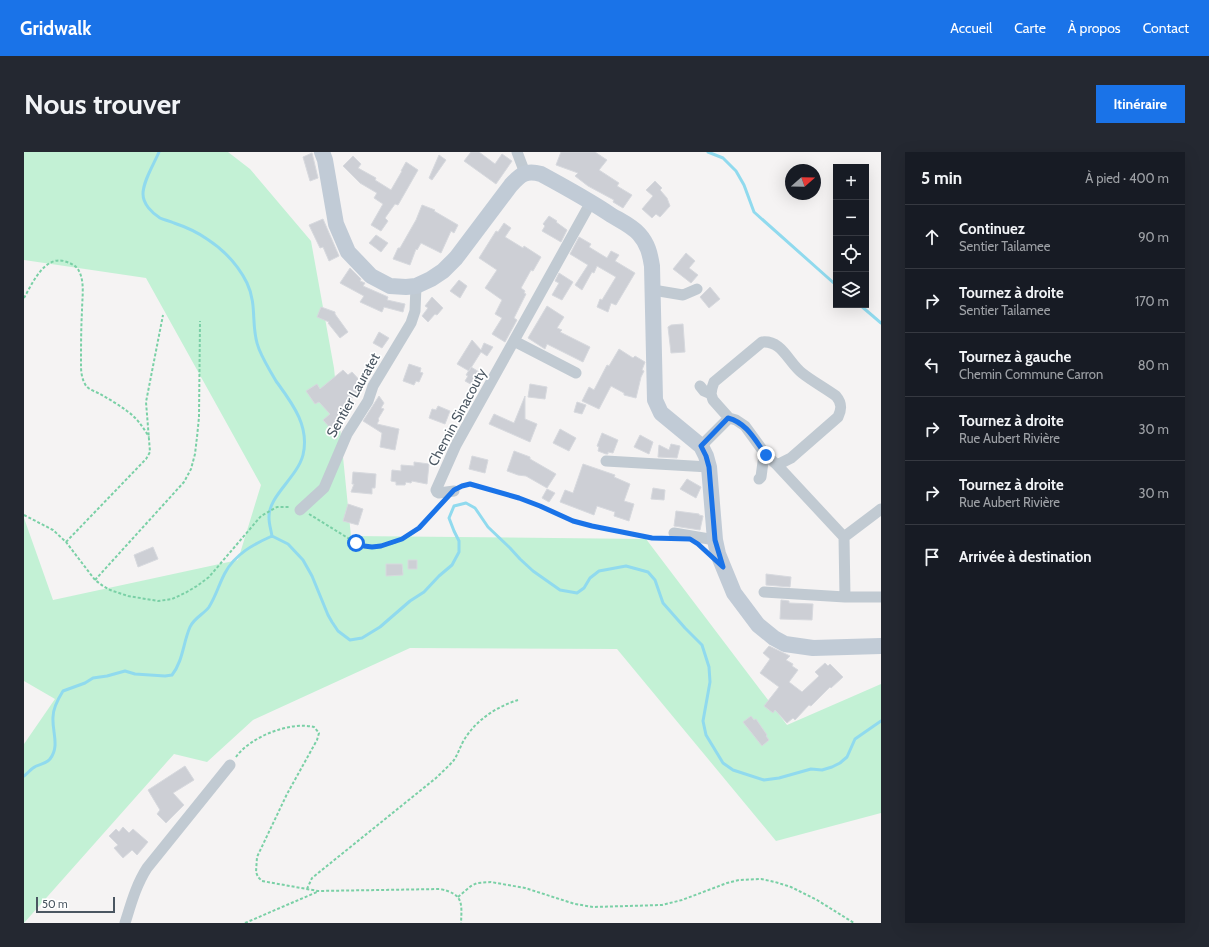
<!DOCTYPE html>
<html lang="fr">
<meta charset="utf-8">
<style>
:root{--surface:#171b24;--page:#242831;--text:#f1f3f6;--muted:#9ea1a6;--line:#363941;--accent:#1a73e8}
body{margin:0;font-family:Cabin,sans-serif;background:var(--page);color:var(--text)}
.controls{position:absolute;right:12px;top:12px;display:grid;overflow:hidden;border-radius:0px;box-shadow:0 4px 16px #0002}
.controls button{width:36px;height:36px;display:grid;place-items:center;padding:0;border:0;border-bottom:1px solid var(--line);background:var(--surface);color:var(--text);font:20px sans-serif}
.compass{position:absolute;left:761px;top:12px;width:36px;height:36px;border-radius:50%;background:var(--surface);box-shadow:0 4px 16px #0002;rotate:70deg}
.scale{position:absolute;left:12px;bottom:10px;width:79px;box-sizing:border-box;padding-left:4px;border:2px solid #4a5661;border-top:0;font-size:11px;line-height:14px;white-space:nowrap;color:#4a5661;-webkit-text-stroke:3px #fff;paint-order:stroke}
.stop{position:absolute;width:12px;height:12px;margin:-9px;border:3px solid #1a73e8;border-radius:50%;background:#fff}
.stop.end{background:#1a73e8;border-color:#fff;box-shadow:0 1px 4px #0008}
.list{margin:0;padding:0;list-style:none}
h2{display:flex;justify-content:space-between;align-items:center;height:52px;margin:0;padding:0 16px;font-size:17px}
h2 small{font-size:13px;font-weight:400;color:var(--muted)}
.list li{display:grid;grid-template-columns:26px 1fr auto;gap:12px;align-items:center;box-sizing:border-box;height:64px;padding:0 16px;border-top:1px solid var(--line)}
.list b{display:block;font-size:15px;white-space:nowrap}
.list p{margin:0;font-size:13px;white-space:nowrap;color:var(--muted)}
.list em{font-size:13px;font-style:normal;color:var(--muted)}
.icon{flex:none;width:22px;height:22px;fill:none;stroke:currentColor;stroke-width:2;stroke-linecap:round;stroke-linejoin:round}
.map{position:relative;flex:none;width:857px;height:771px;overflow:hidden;border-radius:0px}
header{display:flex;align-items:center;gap:24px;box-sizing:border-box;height:56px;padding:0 20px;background:var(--accent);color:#fff}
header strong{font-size:19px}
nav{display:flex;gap:22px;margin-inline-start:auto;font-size:14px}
.intro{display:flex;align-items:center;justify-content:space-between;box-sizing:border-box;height:96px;padding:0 24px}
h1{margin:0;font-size:28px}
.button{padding:10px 18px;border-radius:0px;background:var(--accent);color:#fff;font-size:14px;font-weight:700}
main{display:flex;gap:24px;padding:0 24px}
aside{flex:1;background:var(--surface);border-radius:0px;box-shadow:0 4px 16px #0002}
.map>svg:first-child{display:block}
.green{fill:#c3f1d5}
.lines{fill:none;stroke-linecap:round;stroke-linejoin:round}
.stream{stroke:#90daee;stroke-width:3}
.building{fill:#cdcfd5;stroke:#d7d9de}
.path{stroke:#7ad0a6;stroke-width:2;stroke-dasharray:3 2;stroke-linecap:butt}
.street{stroke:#c1cad2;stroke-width:11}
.secondary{stroke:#c1cbd6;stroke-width:16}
.route{stroke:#1a73e8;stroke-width:5}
.labels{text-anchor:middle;stroke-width:3.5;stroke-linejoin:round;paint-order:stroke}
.street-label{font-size:14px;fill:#4a5661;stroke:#fff}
</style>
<header>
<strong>Gridwalk</strong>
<nav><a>Accueil</a><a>Carte</a><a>À propos</a><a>Contact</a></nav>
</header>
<div class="intro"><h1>Nous trouver</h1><a class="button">Itinéraire</a></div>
<main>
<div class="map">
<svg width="857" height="771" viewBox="0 0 857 771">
<rect width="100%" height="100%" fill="#f5f3f3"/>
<!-- green -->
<path class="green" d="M 0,0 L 204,0 L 226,17 L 287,89 L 310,216 L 327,384 L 622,387 L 763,573 L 857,532 L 857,661 L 752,689 L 593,497 L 386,496 L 229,568 L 183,610 L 150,602 L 0,771 L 0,592 L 31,547 L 0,529 L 0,366 L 29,448 L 214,408 L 237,333 L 122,126 L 0,108 Z"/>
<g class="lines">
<!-- stream -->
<path class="stream" d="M 135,0 C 130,12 119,29 119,42 C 119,52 128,61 136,66 C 140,68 146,69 150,71 C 162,75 173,80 183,87 C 200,98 214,113 223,131 C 234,154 226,176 235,197 C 239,207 246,219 252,229 C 268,251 286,274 279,303 C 273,326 244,344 245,366 C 245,372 247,378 248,384
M 684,0 L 699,6 L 712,19 L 720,33 L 730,60 L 812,133
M 836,153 L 857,171
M 0,624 C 3,622 6,618 9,616 C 14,612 21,613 26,607 C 36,594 28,580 29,565 C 29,556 34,547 39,539 L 61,531 L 69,526 L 83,524 L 101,519 L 111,522 L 141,524 L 148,523 C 159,509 159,491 166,475 C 170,466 180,462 185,455 C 192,444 195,432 201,421 C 211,402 230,392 248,384 L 264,392 L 279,408 L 288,424 L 304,463 L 308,470 L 314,479 L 326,488 L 338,486 L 356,475 L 386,449 L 400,440 L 415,424 L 428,413 L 435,400 L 435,389 L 430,379 L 425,366 L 430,354 L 442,351 L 451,356 L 464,375 L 486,396 L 496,407 L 509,419 L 536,438 L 553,441 L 560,436 L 566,426 L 575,419 L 602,414 L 624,420 L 631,428 L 639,451 L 661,476 L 678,493 L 685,515 L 686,530 L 679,569 L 682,583 L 699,611 L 709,618 L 740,628 L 755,626 L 787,617 L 798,618 L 808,615 L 816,611 L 823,605 L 831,587 L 857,569"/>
</g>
<!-- building -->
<path class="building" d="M 447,0 L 455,0 L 471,12 L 478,2 L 488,9 L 472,32 L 440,9 Z
M 537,0 L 571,0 L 583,8 L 575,18 L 595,31 L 593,34 L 608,43 L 599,56 L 589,50 L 590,48 L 564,34 L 551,24 L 554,21 L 532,13 Z
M 288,1 L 294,26 L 286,29 L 279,5 Z
M 415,3 L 422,8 L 408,28 L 405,26 Z
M 329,4 L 337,12 L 334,16 L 352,26 L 351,28 L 367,38 L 378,19 L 377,19 L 382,10 L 394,18 L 374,53 L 371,52 L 361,66 L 364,69 L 357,79 L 347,73 L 359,52 L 350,46 L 353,41 L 336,31 L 319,14 Z
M 631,29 L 638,36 L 636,38 L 643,46 L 646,54 L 636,65 L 632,62 L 628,66 L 618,57 L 629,44 L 622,38 Z
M 398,53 L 411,58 L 410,59 L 434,73 L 430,81 L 427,79 L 417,101 L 397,91 L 393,98 L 392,97 L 386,113 L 369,107 L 374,96 L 376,96 L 392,68 Z
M 525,64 L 533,69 L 532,70 L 543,78 L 537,90 L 518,79 L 521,74 L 519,72 Z
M 299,67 L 315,104 L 305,109 L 299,95 L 296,96 L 285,73 Z
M 480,71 L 487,76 L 481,85 L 499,96 L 500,94 L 517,105 L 509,119 L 507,118 L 497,136 L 501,139 L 500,141 L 502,142 L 490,166 L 493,168 L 481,190 L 468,182 L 478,166 L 471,162 L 478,148 L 461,136 L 473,118 L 455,106 L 472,79 L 474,80 Z
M 352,83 L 364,91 L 357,100 L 345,91 Z
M 555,85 L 567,92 L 565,95 L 583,106 L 587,99 L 595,103 L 591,109 L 611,121 L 592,153 L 587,151 L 584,160 L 573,155 L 576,147 L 578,148 L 592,125 L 573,114 L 570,121 L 568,120 L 558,138 L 551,133 L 564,113 L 546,102 Z
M 662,101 L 671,109 L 665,116 L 674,123 L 667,131 L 649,117 Z
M 326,116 L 337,127 L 336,129 L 341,131 L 339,134 L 364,145 L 363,148 L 381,152 L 379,160 L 360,155 L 358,160 L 336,150 L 340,144 L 316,131 Z
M 535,121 L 549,130 L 538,148 L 528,143 L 535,131 L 531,129 Z
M 435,128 L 443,134 L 436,146 L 426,139 Z
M 686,135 L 696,147 L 685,156 L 676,145 Z
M 408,145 L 419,156 L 413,163 L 411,162 L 404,170 L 398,164 L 404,156 L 401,154 Z
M 523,154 L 540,165 L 533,176 L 538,178 L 536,180 L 566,195 L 559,210 L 523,192 L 521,197 L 504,186 Z
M 297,155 L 311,160 L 311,162 L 324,180 L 316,186 L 304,171 L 305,170 L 293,165 Z
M 659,172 L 661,200 L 647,201 L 644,175 L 647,173 Z
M 355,180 L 365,186 L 358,196 L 349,191 Z
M 448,188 L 457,198 L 460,191 L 469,195 L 463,204 L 457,200 L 445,219 L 433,212 Z
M 595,197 L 609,206 L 611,204 L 621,210 L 618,218 L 620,219 L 617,225 L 612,246 L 600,243 L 600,241 L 587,234 L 575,257 L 558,249 L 565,235 L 570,238 L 583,213 L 585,214 Z
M 385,212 L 397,216 L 396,220 L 399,221 L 395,230 L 392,229 L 390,233 L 379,229 Z
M 447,215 L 460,223 L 452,235 L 441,229 L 444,224 L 442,223 Z
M 319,218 L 324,223 L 328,220 L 340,233 L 334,238 L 335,240 L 327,247 L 332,252 L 317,265 L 319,267 L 308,278 L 299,268 L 306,262 L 295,250 L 291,252 L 282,239 L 293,232 L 296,237 Z
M 506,232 L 523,235 L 521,247 L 504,245 Z
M 355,244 L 360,251 L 357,256 L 360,257 L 354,267 L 355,268 L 353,272 L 375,277 L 371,298 L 356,295 L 358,281 L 339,269 Z
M 501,244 L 501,267 L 513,272 L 506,290 L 465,272 L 470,262 L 490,271 Z
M 553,250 L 562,253 L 558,262 L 550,260 Z
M 414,254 L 426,259 L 421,272 L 405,266 L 408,257 L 412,258 Z
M 536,277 L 552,286 L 545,299 L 529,291 Z
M 578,281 L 594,288 L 589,301 L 584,300 L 584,302 L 582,302 L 574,299 L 575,295 L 573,294 Z
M 616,283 L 629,290 L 625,302 L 610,295 Z
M 647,292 L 656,294 L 653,306 L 634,305 L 635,293 L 645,298 Z
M 490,299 L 506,305 L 506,307 L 532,322 L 523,336 L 502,324 L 494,323 L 483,319 Z
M 448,304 L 464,308 L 461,321 L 445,317 Z
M 390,310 L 405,312 L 403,332 L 388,329 L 387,331 L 382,330 L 381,333 L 372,333 L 372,330 L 367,329 L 368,318 L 377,319 L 377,313 L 390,314 Z
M 559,312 L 591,323 L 590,325 L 606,332 L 600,349 L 610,352 L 605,369 L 590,364 L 591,360 L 573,354 L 570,363 L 536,350 L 541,338 L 549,341 Z
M 329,320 L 352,322 L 351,336 L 348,336 L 348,342 L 327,340 L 330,332 L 328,332 Z
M 663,327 L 677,335 L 672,346 L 656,337 Z
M 629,336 L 641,338 L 640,348 L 627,347 Z
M 523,337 L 531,341 L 525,350 L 518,346 Z
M 324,352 L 339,357 L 334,373 L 319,369 Z
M 652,359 L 675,362 L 675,363 L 679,364 L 676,378 L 650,374 Z
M 129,395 L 134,407 L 114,415 L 110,403 Z
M 384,408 L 393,408 L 393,417 L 384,417 Z
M 362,412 L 378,412 L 379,423 L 362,424 Z
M 742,422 L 767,425 L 766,435 L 742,433 Z
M 757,448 L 765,449 L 765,451 L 789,452 L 788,468 L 756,467 Z
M 745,494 L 766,504 L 762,508 L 769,512 L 768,514 L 774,518 L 765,530 L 778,540 L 795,524 L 791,520 L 801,511 L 804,514 L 806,512 L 819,525 L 807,536 L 806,535 L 787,554 L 785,553 L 771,568 L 769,566 L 763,571 L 751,558 L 749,561 L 740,554 L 755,535 L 736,521 L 746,507 L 739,501 Z
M 727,564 L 730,568 L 732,567 L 743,583 L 742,584 L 745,588 L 738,594 L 719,570 Z
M 161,614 L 170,628 L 149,641 L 160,653 L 142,671 L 133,662 L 136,658 L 124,638 Z
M 99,675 L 105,681 L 109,677 L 124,690 L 113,703 L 108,698 L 99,706 L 90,696 L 94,693 L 85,684 L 92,677 L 95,680 Z"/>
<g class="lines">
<!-- path -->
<path class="path" d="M 0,146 C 8,132 20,104 40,109 C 46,111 52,113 55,119 C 61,130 58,147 58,159 C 57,177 57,196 57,214 C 57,220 58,227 61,232 C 64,238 71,239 76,242 C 85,247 95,253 103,259 C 113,266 119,275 125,285
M 438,334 L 446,332 L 495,346 L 516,354 L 549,369 L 567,374 L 628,386 L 641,387
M 285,362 L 332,391 C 353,400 379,391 395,376 C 403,368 411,359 418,351
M 0,363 L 29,378 L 42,390 L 71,428 L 79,434 L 86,438 L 104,444 L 134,449 L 148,447 L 161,441 L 173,434 L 185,425 L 237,364 L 253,355 L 266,355
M 42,390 L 122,307 L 126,300 L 122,250 L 139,163
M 71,428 L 160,330 L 167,317 L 171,302 L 173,285 L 175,265 L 176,169
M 212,605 C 226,585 266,569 290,575 L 295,581 L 293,588 L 263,642 L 233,705 L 232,720 L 234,725 L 238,729 L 294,739 L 416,737 C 439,742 438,750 437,771
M 283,737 L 288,726 L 412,626 C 418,620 425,614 430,608 C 434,602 436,595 440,588 C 452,568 472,555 494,548
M 434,745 L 447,734 L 453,731 L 467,730 L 501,736 L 551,752 L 569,755 L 638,753 L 658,748 L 703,731 L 715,728 L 737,727 L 751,730 L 767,735 L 793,748 L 830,771
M 221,771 L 293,740"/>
<!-- street -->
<path class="street" d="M 493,0 L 501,21
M 629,138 L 659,143 L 673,137
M 490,189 L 552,221
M 738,190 C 758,188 764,210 778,221 C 788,229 801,236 812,244 C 818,251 818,257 814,265 L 767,306 L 753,313 L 742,303 L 721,274 L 712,268 L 705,266 L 689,248 L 687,242 L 688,236 L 690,230 Z
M 676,234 L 680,239 L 687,242
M 677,294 L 705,266
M 582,309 L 685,315
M 753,313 L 820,385 L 857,357
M 735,327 L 737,325 L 739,310 L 742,303
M 430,339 L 415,341 L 413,340 L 412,338 L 432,293 L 567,50
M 276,358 L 300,336 L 323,282 L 344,249 L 349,234 L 387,171 L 391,159 L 392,134
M 650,381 L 691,388
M 820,385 L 821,445
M 740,440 L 821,445 L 857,445
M 101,771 C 107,752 112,733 123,716 L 206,613"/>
<!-- secondary -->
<path class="secondary" d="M 298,0 L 301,8 L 312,72 L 324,100 L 347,124 L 366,134 L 382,135 L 392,134 L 407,127 L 419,119 L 432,106 L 487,33 C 497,22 502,18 517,22 C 541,35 565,48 587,63 C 597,69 608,74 615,82 C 624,92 626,102 628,114 L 631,248 L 637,261 L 677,294 L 682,304 L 685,315 L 691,388 L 694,402 L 710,441 L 734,473 L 750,486 L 761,492 L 789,496 L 857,494"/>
</g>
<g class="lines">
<!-- route -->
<path class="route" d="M 332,391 L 340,394 L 348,395 L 357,394 L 378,387 L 395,376 L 430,338 L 438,334 L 446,332 L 495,346 L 516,354 L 549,369 L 568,374 L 628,386 L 666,387 L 674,392 L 699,415 L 691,388 L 685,315 L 682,304 L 677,294 L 704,266 C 723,271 731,288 742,303"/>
</g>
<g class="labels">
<!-- street labels -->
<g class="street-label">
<text transform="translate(329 243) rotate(-61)" y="5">Sentier Lauratet</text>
<text transform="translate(433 265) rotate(-62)" y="5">Chemin Sinacouty</text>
</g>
</g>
</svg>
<div class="controls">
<button>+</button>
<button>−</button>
<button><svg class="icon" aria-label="locate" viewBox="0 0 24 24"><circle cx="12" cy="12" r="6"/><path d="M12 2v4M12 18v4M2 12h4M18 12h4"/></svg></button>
<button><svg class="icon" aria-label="layers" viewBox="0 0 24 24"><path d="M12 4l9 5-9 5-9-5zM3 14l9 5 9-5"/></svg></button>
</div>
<svg class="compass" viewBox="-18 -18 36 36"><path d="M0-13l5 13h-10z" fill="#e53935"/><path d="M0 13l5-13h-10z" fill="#9ea1a6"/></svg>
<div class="scale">50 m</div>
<div class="stop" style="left:332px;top:391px"></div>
<div class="stop end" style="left:742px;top:303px"></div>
</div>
<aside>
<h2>5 min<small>À pied · 400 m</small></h2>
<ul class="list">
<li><svg class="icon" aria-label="ahead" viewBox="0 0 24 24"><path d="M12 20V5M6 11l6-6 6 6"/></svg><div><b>Continuez</b><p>Sentier Tailamee</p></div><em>90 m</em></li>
<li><svg class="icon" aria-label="right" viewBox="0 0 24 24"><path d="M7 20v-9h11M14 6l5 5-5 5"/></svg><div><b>Tournez à droite</b><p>Sentier Tailamee</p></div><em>170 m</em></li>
<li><svg class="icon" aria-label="left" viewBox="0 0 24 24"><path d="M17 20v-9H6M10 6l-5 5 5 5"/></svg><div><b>Tournez à gauche</b><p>Chemin Commune Carron</p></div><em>80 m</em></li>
<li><svg class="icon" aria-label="right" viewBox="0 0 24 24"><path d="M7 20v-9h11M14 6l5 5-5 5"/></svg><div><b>Tournez à droite</b><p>Rue Aubert Rivière</p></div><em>30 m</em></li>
<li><svg class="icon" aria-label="right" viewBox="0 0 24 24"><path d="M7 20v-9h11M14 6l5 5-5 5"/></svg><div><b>Tournez à droite</b><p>Rue Aubert Rivière</p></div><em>30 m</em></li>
<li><svg class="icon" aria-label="arrive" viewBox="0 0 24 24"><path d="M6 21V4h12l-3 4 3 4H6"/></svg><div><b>Arrivée à destination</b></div></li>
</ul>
</aside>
</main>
